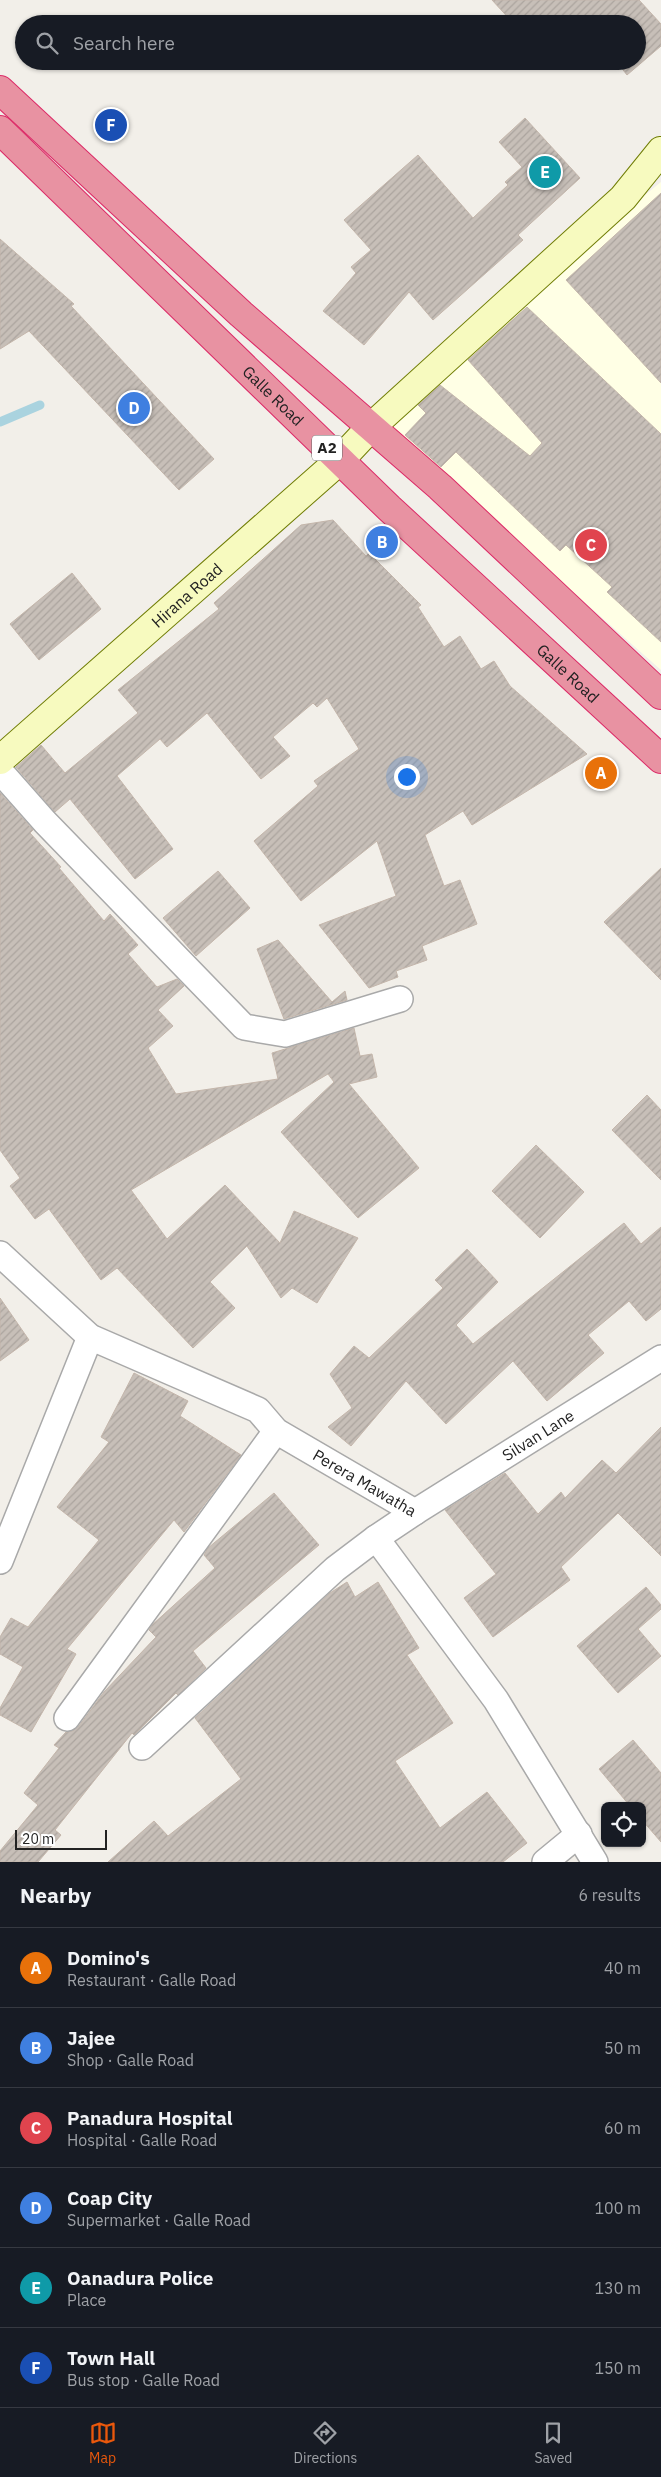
<!DOCTYPE html>
<meta charset="utf-8">
<style>
:root{--surface:#171b24;--page:#242831;--text:#f1f3f6;--muted:#9ea1a6;--line:#363941;--accent:#ea580c}
body{margin:0;font-family:"IBM Plex Sans",sans-serif;background:var(--page);color:var(--text)}
.controls{position:absolute;right:15px;bottom:15px;display:grid;overflow:hidden;border-radius:8px;box-shadow:0 1px 4px #0004}
.controls button{width:45px;height:45px;display:grid;place-items:center;padding:0;border:0;border-bottom:1px solid var(--line);background:var(--surface);color:var(--text);font:25px sans-serif}
.scale{position:absolute;left:15px;bottom:12px;width:92px;box-sizing:border-box;padding-left:5px;border:2px solid #222;border-top:0;font-size:14px;line-height:18px;white-space:nowrap;color:#222;-webkit-text-stroke:4px #fff;paint-order:stroke}
.you{position:absolute;left:406px;top:776px;width:18px;height:18px;margin:-12px;border:4px solid #fff;border-radius:50%;background:#1a73e8;box-shadow:0 0 0 8px #1a73e833}
.badge{display:grid;place-items:center;width:32px;height:32px;border-radius:50%;background:var(--accent);color:#fff;font-size:16px;font-weight:700}
.pin{position:absolute;translate:-50% -50%;border:2px solid #fff;box-shadow:0 1px 5px #0006}
.list{margin:0;padding:0;list-style:none}
h2{display:flex;justify-content:space-between;align-items:center;height:65px;margin:0;padding:0 20px;font-size:21px}
h2 small{font-size:16px;font-weight:400;color:var(--muted)}
.list li{display:grid;grid-template-columns:32px 1fr auto;gap:15px;align-items:center;box-sizing:border-box;height:80px;padding:0 20px;border-top:1px solid var(--line)}
.list b{display:block;font-size:19px;white-space:nowrap}
.list p{margin:0;font-size:16px;white-space:nowrap;color:var(--muted)}
.list em{font-size:16px;font-style:normal;color:var(--muted)}
.icon{flex:none;width:28px;height:28px;fill:none;stroke:currentColor;stroke-width:2;stroke-linecap:round;stroke-linejoin:round}
.map{position:relative;flex:none;width:661px;height:1862px;overflow:hidden}
.search{position:absolute;background:var(--surface);box-shadow:0 1px 4px #0004;left:15px;right:15px;top:15px;height:55px;display:flex;align-items:center;gap:12px;box-sizing:border-box;padding:0 18px;border-radius:28px;color:var(--muted);font-size:19px}
.sheet{height:545px;background:var(--surface)}
nav{display:flex;justify-content:space-around;align-items:center;box-sizing:border-box;height:70px;border-top:1px solid var(--line);background:var(--surface);font-size:14px;color:var(--muted)}
nav a{display:grid;justify-items:center;gap:2px}
nav .on{color:var(--accent)}
.map>svg:first-child{display:block}
.education{fill:#ffffe5}
.lines{fill:none;stroke-linecap:round;stroke-linejoin:round}
.stream{stroke:#aad3df;stroke-width:9}
.building{fill:url(#building-hatch);stroke:#c4b6ab}
.street-casing{stroke:#a9a9a9;stroke-width:28}
.secondary-casing{stroke:#707d05;stroke-width:30}
.highway-casing{stroke:#dc2a67;stroke-width:30}
.street{stroke:#fff;stroke-width:25}
.secondary{stroke:#f7fabf;stroke-width:28}
.highway{stroke:#e892a2;stroke-width:28}
.labels{text-anchor:middle;stroke-width:4.5;stroke-linejoin:round;paint-order:stroke}
.shield{fill:#fff;stroke:#646464;stroke-width:1}
.shield-label{font-size:15px;font-weight:bold;fill:#222}
.street-label{font-size:16px;fill:#222;stroke:#fff}
</style>
<div class="map">
<svg width="661" height="1862" viewBox="0 0 661 1862">
<defs>
<pattern id="building-hatch" width="6" height="6" patternUnits="userSpaceOnUse" patternTransform="scale(1.25)"><rect width="6" height="6" fill="#c7bfb8"/><path d="M-1 1l2-2M0 6l6-6M5 7l2-2" fill="none" stroke="#aba49e"/></pattern>
</defs>
<rect width="100%" height="100%" fill="#f2efe9"/>
<!-- education -->
<path class="education" d="M 661,182 L 661,670 L 379,420 L 520,297 Z"/>
<g class="lines">
<!-- stream -->
<path class="stream" d="M 0,422 L 40,405"/>
</g>
<!-- building -->
<path class="building" d="M 492,0 L 639,0 L 661,24 L 661,46 L 627,75 L 616,61 L 637,61 L 637,24 L 514,24 Z
M 525,118 L 580,178 L 518,235 L 523,240 L 433,320 L 409,292 L 364,345 L 323,311 L 356,273 L 351,267 L 371,250 L 344,220 L 418,155 L 473,218 L 508,185 L 505,182 L 522,167 L 499,142 Z
M 661,193 L 661,383 L 566,280 Z
M 0,239 L 74,304 L 71,306 L 214,459 L 179,490 L 29,331 L 0,349 Z
M 527,307 L 661,434 L 661,642 L 607,592 L 612,587 L 566,545 L 560,551 L 456,452 L 441,467 L 405,435 L 426,413 L 418,405 L 440,385 L 530,456 L 542,443 L 468,360 Z
M 333,520 L 366,556 L 369,553 L 421,605 L 418,607 L 444,647 L 460,636 L 481,669 L 494,661 L 510,686 L 587,754 L 472,825 L 463,811 L 425,835 L 444,886 L 460,880 L 477,924 L 422,946 L 427,960 L 396,971 L 398,977 L 369,988 L 319,925 L 396,896 L 377,841 L 301,901 L 254,841 L 318,786 L 314,781 L 359,749 L 327,698 L 317,707 L 313,703 L 273,737 L 290,756 L 261,779 L 207,713 L 167,747 L 160,739 L 117,776 L 173,849 L 135,879 L 70,799 L 55,812 L 16,767 L 41,745 L 65,773 L 138,713 L 118,690 L 219,609 L 214,603 L 301,525 Z
M 72,573 L 101,609 L 39,660 L 10,624 Z
M 0,793 L 33,830 L 30,833 L 61,867 L 59,868 L 104,921 L 110,914 L 138,945 L 128,954 L 157,987 L 177,979 L 184,986 L 158,1010 L 173,1026 L 148,1048 L 176,1094 L 278,1079 L 272,1053 L 354,1028 L 360,1056 L 372,1054 L 377,1077 L 349,1084 L 419,1168 L 358,1218 L 281,1132 L 334,1082 L 328,1074 L 131,1190 L 167,1239 L 225,1185 L 280,1243 L 294,1211 L 358,1238 L 317,1303 L 292,1288 L 281,1298 L 247,1246 L 210,1282 L 235,1308 L 193,1348 L 117,1268 L 101,1280 L 49,1209 L 35,1219 L 10,1186 L 20,1178 L 0,1150 Z
M 661,868 L 661,980 L 604,922 Z
M 218,871 L 250,908 L 196,956 L 163,918 Z
M 278,940 L 332,1002 L 345,991 L 347,1000 L 284,1019 L 257,949 Z
M 647,1095 L 661,1110 L 661,1180 L 612,1130 Z
M 536,1145 L 584,1192 L 540,1238 L 492,1191 Z
M 624,1223 L 641,1244 L 661,1227 L 661,1309 L 646,1321 L 629,1301 L 588,1335 L 604,1353 L 547,1401 L 513,1361 L 446,1424 L 406,1381 L 351,1446 L 328,1427 L 352,1408 L 330,1374 L 354,1346 L 369,1358 L 443,1288 L 435,1280 L 467,1249 L 498,1282 L 456,1325 L 473,1344 Z
M 0,1298 L 29,1340 L 0,1361 Z
M 134,1373 L 188,1401 L 180,1416 L 241,1455 L 184,1532 L 174,1520 L 67,1649 L 76,1654 L 31,1732 L 0,1715 L 0,1708 L 23,1667 L 0,1654 L 0,1637 L 11,1618 L 28,1627 L 99,1540 L 57,1507 L 109,1442 L 101,1437 Z
M 661,1427 L 661,1556 L 618,1513 L 561,1567 L 570,1580 L 493,1637 L 464,1598 L 496,1574 L 445,1510 L 505,1473 L 538,1514 L 561,1492 L 565,1498 L 602,1460 L 616,1473 Z
M 274,1493 L 319,1545 L 193,1651 L 206,1668 L 178,1695 L 176,1693 L 134,1735 L 132,1733 L 55,1830 L 61,1835 L 38,1862 L 0,1862 L 0,1851 L 38,1805 L 24,1793 L 59,1748 L 54,1745 L 66,1732 L 73,1731 L 79,1726 L 104,1692 L 156,1637 L 149,1630 L 152,1625 L 215,1568 L 204,1555 L 208,1548 Z
M 347,1582 L 355,1597 L 378,1582 L 419,1648 L 407,1655 L 453,1723 L 395,1761 L 440,1828 L 487,1792 L 527,1843 L 503,1862 L 108,1862 L 154,1821 L 168,1836 L 241,1779 L 195,1718 L 330,1593 Z
M 646,1587 L 661,1605 L 661,1609 L 638,1629 L 661,1656 L 618,1693 L 577,1646 Z
M 633,1740 L 661,1773 L 661,1842 L 642,1820 L 642,1806 L 630,1806 L 599,1769 Z"/>
<g class="lines">
<!-- street casing -->
<g class="street-casing">
<g id="street">
<path d="M 0,771 L 45,822 L 244,1027 L 285,1034 L 400,999"/>
<path id="s1" d="M 0,1254 L 90,1337 L 258,1410 L 276,1431 L 415,1512 L 376,1538 L 496,1700 L 595,1862"/>
<path id="s2" d="M 415,1512 L 661,1358"/>
<path d="M 0,1561 L 90,1337"/>
<path d="M 67,1718 L 276,1431"/>
<path d="M 142,1747 L 335,1569 L 376,1538"/>
<path d="M 545,1862 L 579,1834"/>
</g>
</g>
<!-- secondary casing -->
<g class="secondary-casing">
<g id="secondary">
<path id="s3" d="M 0,760 L 340,460 L 370,428 L 623,198 L 661,151"/>
</g>
</g>
<!-- highway casing -->
<g class="highway-casing">
<g id="highway">
<path d="M 0,90 L 241,314 L 440,487 L 661,695"/>
<path id="s4" d="M 0,130 L 389,508 L 661,759"/>
</g>
</g>
<!-- street -->
<use href="#street" class="street"/>
<!-- secondary -->
<use href="#secondary" class="secondary"/>
<!-- highway -->
<use href="#highway" class="highway"/>
</g>
<g class="labels">
<!-- shield labels -->
<rect class="shield" x="312" y="435.5" width="30" height="25" rx="4"/>
<g class="shield-label">
<text x="327" y="453">A2</text>
</g>
<!-- street labels -->
<g class="street-label">
<text dy="6" stroke="none"><textPath href="#s4" startOffset="381">Galle Road</textPath></text>
<text dy="6" stroke="none"><textPath href="#s3" startOffset="249">Hirana Road</textPath></text>
<text dy="6" stroke="none"><textPath href="#s4" startOffset="786">Galle Road</textPath></text>
<text dy="6" stroke="none"><textPath href="#s2" startOffset="145">Silvan Lane</textPath></text>
<text dy="6" stroke="none"><textPath href="#s1" startOffset="436">Perera Mawatha</textPath></text>
</g>
</g>
</svg>
<div class="controls">
<button><svg class="icon" aria-label="locate" viewBox="0 0 24 24"><circle cx="12" cy="12" r="6"/><path d="M12 2v4M12 18v4M2 12h4M18 12h4"/></svg></button>
</div>
<div class="scale">20 m</div>
<div class="you"></div>
<div class="pin badge" style="left:601px;top:773px;background:#e8710a">A</div>
<div class="pin badge" style="left:382px;top:542px;background:#3f7fe0">B</div>
<div class="pin badge" style="left:591px;top:545px;background:#e0444e">C</div>
<div class="pin badge" style="left:134px;top:408px;background:#3f7fe0">D</div>
<div class="pin badge" style="left:545px;top:172px;background:#0f9aa8">E</div>
<div class="pin badge" style="left:111px;top:125px;background:#1a4fb4">F</div>
<div class="search"><svg class="icon" aria-label="search" viewBox="0 0 24 24"><circle cx="10" cy="10" r="6"/><path d="M15 15l6 6"/></svg>Search here</div>
</div>
<section class="sheet">
<h2>Nearby<small>6 results</small></h2>
<ul class="list">
<li><span class="badge" style="background:#e8710a">A</span><div><b>Domino's</b><p>Restaurant · Galle Road</p></div><em>40 m</em></li>
<li><span class="badge" style="background:#3f7fe0">B</span><div><b>Jajee</b><p>Shop · Galle Road</p></div><em>50 m</em></li>
<li><span class="badge" style="background:#e0444e">C</span><div><b>Panadura Hospital</b><p>Hospital · Galle Road</p></div><em>60 m</em></li>
<li><span class="badge" style="background:#3f7fe0">D</span><div><b>Coap City</b><p>Supermarket · Galle Road</p></div><em>100 m</em></li>
<li><span class="badge" style="background:#0f9aa8">E</span><div><b>Oanadura Police</b><p>Place</p></div><em>130 m</em></li>
<li><span class="badge" style="background:#1a4fb4">F</span><div><b>Town Hall</b><p>Bus stop · Galle Road</p></div><em>150 m</em></li>
</ul>
</section>
<nav>
<a class="on"><svg class="icon" aria-label="map" viewBox="0 0 24 24"><path d="M3 6l6-2 6 2 6-2v14l-6 2-6-2-6 2zM9 4v14M15 6v14"/></svg>Map</a>
<a><svg class="icon" aria-label="directions" viewBox="0 0 24 24"><path d="M12 3l9 9-9 9-9-9zM9 14v-3h6M13 9l2 2-2 2"/></svg>Directions</a>
<a><svg class="icon" aria-label="saved" viewBox="0 0 24 24"><path d="M7 4h10v16l-5-4-5 4z"/></svg>Saved</a>
</nav>
